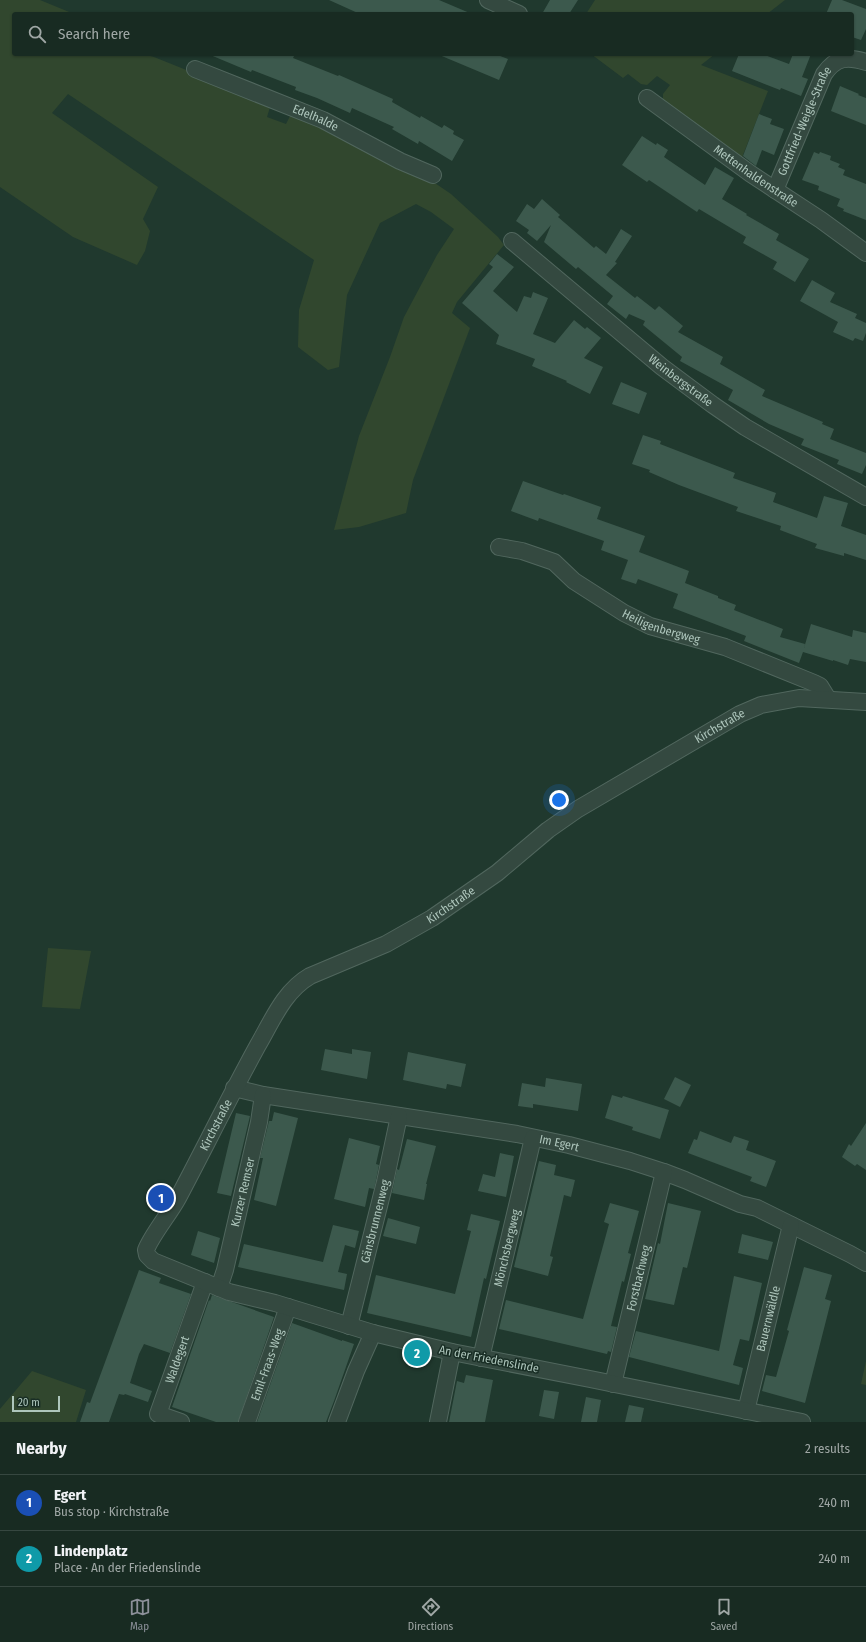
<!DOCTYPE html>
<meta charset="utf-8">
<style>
:root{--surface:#182b22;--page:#25372f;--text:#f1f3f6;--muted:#9fa7a5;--line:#364740;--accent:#8c9099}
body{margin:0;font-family:"Fira Sans Condensed",sans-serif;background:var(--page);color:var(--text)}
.scale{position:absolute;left:12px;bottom:10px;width:48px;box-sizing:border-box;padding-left:4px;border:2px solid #aec6bc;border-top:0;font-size:11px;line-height:14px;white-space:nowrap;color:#aec6bc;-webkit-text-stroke:3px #192e25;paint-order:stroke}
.you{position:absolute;left:559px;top:800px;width:14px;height:14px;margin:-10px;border:3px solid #fff;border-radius:50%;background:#1a73e8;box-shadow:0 0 0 6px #1a73e833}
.badge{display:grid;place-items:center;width:26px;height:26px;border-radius:50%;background:var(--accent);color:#fff;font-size:13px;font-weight:700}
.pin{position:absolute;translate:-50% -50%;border:2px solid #fff;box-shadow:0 1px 4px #0006}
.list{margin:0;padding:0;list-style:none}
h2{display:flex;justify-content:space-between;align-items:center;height:52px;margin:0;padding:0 16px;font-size:17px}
h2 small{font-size:13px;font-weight:400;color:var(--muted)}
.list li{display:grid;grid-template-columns:26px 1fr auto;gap:12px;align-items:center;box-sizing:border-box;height:56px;padding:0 16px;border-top:1px solid var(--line)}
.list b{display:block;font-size:15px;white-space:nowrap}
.list p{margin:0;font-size:13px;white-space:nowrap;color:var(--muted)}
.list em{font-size:13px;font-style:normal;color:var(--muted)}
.icon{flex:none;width:22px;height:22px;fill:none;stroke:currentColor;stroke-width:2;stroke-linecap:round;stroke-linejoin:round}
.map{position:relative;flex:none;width:866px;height:1422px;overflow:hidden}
.search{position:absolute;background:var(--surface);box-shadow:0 1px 3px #0004;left:12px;right:12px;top:12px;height:44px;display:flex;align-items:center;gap:10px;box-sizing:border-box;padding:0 14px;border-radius:4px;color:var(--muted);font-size:15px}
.sheet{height:164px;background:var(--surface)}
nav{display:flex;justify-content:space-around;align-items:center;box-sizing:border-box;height:56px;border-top:1px solid var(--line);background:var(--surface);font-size:11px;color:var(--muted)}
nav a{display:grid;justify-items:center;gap:2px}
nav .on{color:var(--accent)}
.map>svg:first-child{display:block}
.green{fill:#31472e}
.building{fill:#3c594d}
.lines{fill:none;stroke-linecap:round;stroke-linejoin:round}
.minor-casing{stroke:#51675e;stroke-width:18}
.minor{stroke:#344940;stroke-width:16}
.labels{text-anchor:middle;stroke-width:3;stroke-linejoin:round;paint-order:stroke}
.street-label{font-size:12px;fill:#aec6bc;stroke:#192e25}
</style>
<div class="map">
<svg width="866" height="1422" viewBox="0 0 866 1422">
<rect width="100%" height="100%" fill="#20392e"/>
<!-- green -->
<path class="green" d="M 0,0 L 40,0 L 74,14 L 14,14 L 14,54 L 143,54 L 154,57 L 271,104 L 267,117 L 286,124 L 292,112 L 314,122 L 325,130 L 343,139 L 426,177 L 451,194 L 498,237 L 504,245 L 457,302 L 452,313 L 470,328 L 413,480 L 406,513 L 359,527 L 334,530 L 359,436 L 390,357 L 404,317 L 437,255 L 454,229 L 431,212 L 416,204 L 380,223 L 347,295 L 339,367 L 328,370 L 298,347 L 299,310 L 314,260 L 68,94 L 52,113 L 158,187 L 143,219 L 150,231 L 145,251 L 137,265 L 73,237 L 0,187 Z
M 595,0 L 785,0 L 767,14 L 586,14 Z
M 591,54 L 715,54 L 701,65 L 768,91 L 741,160 L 663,100 L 663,94 L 670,85 L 657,76 L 647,85 L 641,84 L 628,74 L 623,78 Z
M 48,948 L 91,951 L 80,1009 L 42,1007 Z
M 866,1361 L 866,1385 L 861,1384 Z
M 32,1371 L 86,1390 L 76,1422 L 0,1422 L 0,1409 Z"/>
<!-- building -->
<path class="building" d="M 329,0 L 439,0 L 472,14 L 360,14 Z
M 550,0 L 578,0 L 569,14 L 542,14 Z
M 832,0 L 842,0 L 866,9 L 866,29 L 861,40 L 852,37 L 852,14 L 826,14 Z
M 208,54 L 295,54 L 293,58 L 338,76 L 339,75 L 393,99 L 392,102 L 420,118 L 421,116 L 442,128 L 444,125 L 454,131 L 453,134 L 464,140 L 452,161 L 419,141 L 418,144 L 392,129 L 394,127 L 352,108 L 350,113 L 317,98 L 295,90 L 296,87 L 252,70 L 251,72 Z
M 437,54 L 495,54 L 508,59 L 499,80 Z
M 739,54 L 762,54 L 789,64 L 793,54 L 811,54 L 802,77 L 808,79 L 801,96 L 781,88 L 780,90 L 732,71 Z
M 840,86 L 859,94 L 858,95 L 866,98 L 866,125 L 831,111 Z
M 759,114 L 772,119 L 770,124 L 784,129 L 774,155 L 762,150 L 756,166 L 743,156 Z
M 642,136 L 656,145 L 657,143 L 668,150 L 664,157 L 705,185 L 715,167 L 734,178 L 722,199 L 747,214 L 746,215 L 779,234 L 776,240 L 809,259 L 795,282 L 773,269 L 777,262 L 743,243 L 746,237 L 699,209 L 697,212 L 649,180 L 647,182 L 622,165 Z
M 814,152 L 819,154 L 820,152 L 831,156 L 830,160 L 840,164 L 838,167 L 845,170 L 843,175 L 866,184 L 866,220 L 843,211 L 844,209 L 837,206 L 840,199 L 818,190 L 819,186 L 802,180 Z
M 542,199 L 560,215 L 558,217 L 594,248 L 596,246 L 606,254 L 621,229 L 632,236 L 615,262 L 617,263 L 606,275 L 635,298 L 637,296 L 655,310 L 659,306 L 683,326 L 678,332 L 723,357 L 720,364 L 765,390 L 762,396 L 823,422 L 822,424 L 834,429 L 830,439 L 866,453 L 866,465 L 862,474 L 837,464 L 839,460 L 801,445 L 804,439 L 769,424 L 728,400 L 733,390 L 680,361 L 682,357 L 643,325 L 645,321 L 629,314 L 626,319 L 607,304 L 613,296 L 578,267 L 576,269 L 544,242 L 551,225 L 537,241 L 527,233 L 529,230 L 516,221 L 527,204 L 534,209 Z
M 497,254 L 514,267 L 493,291 L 517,312 L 524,296 L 531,298 L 533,292 L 548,298 L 533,334 L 555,343 L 574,320 L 585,329 L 587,327 L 601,338 L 584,358 L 603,367 L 590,394 L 566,382 L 567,381 L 532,366 L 535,359 L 496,344 L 499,335 L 462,303 L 493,267 L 489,264 Z
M 812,280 L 835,293 L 830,302 L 857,314 L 855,318 L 866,323 L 866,333 L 863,341 L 855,338 L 853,341 L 833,332 L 838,322 L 800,301 Z
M 621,382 L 647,393 L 639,414 L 612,404 Z
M 643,435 L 661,441 L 660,444 L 735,473 L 733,478 L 776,493 L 773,502 L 817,518 L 824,496 L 848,503 L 841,526 L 866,535 L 866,560 L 844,553 L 844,556 L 815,548 L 817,544 L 780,530 L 781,526 L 736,511 L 738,507 L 679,485 L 649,472 L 650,470 L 632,464 Z
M 523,481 L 563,495 L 564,494 L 601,507 L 597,519 L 645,536 L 639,552 L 689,571 L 685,583 L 718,596 L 718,598 L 736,605 L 734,610 L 783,629 L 780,637 L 805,644 L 804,648 L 811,624 L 852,637 L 853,630 L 866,633 L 866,662 L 850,659 L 848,665 L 833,660 L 833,661 L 803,652 L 799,663 L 744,641 L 746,636 L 673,608 L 678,594 L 638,579 L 636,584 L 621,579 L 628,560 L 601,550 L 604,541 L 539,518 L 538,521 L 511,511 Z
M 325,1049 L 352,1054 L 352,1049 L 371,1052 L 367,1079 L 321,1070 Z
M 408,1052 L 466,1064 L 461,1087 L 447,1084 L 446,1089 L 403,1080 Z
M 675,1077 L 691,1085 L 680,1107 L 664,1099 Z
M 546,1078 L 582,1084 L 578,1111 L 533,1104 L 533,1108 L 518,1106 L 522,1083 L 545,1087 Z
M 612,1095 L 622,1098 L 623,1096 L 669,1110 L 660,1139 L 632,1130 L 633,1127 L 605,1118 Z
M 274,1112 L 298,1118 L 276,1206 L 254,1200 L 263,1158 L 260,1158 L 269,1121 L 272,1121 Z
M 236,1113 L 250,1116 L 231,1196 L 217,1193 Z
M 866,1123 L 866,1170 L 857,1164 L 855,1166 L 842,1157 L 849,1144 L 851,1146 Z
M 700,1131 L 731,1143 L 734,1136 L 749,1141 L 746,1150 L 776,1161 L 766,1187 L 750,1181 L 752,1177 L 688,1153 L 694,1139 L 697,1140 Z
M 349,1138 L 380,1146 L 376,1164 L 379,1165 L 376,1180 L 374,1189 L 369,1188 L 365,1207 L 334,1199 Z
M 407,1139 L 436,1146 L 426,1184 L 427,1184 L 424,1200 L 392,1193 L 397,1169 L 399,1170 Z
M 500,1153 L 514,1156 L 506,1197 L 478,1191 L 483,1174 L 495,1177 Z
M 539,1161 L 556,1165 L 554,1175 L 575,1180 L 571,1197 L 564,1195 L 550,1256 L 553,1257 L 548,1276 L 514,1267 Z
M 610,1203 L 639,1211 L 628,1253 L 631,1254 L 624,1282 L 622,1281 L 611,1326 L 617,1327 L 611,1352 L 608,1351 L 607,1354 L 499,1329 L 506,1300 L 583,1319 L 609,1224 L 604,1222 Z
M 668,1203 L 701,1211 L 687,1268 L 683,1267 L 674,1305 L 645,1299 L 658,1243 L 660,1244 Z
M 471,1214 L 500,1221 L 486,1279 L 484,1278 L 471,1337 L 367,1313 L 376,1275 L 455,1294 L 471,1231 L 467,1230 Z
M 388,1218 L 420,1227 L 416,1244 L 383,1236 Z
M 333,1225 L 359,1231 L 355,1248 L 345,1245 L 338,1272 L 347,1274 L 344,1290 L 238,1267 L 244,1244 L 323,1262 Z
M 198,1231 L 220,1238 L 214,1263 L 191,1255 Z
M 742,1234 L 773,1242 L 768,1260 L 738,1253 Z
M 804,1267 L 832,1275 L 825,1299 L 831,1301 L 805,1403 L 762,1391 L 766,1375 L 776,1377 L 789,1331 L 787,1330 Z
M 139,1270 L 161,1278 L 159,1283 L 191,1294 L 170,1353 L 144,1344 L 139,1354 L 130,1383 L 152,1391 L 148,1402 L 125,1394 L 124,1395 L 119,1394 L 109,1422 L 80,1422 L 87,1402 L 90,1403 Z
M 734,1276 L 762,1283 L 749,1341 L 740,1339 L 733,1365 L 743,1368 L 739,1385 L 629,1357 L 636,1331 L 719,1351 Z
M 212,1295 L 274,1317 L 238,1422 L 216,1422 L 172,1407 L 209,1300 L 210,1301 Z
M 292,1323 L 342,1341 L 342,1340 L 354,1344 L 334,1401 L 326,1422 L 257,1422 Z
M 466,1375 L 493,1380 L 485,1422 L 449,1422 L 457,1381 L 464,1383 Z
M 544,1390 L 559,1392 L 554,1419 L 539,1416 Z
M 586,1397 L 601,1400 L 597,1422 L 581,1422 Z
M 629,1405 L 644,1408 L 641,1422 L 625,1422 Z"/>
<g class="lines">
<!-- minor casing -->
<g class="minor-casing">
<g id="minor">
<path d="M 488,0 L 519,14"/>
<path id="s1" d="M 195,69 L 323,120 L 400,161 L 433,175"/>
<path id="s2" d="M 647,98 L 751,174 L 821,220 L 866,253"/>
<path id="s3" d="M 775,190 L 824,74 C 836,57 847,56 866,62"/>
<path id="s4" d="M 512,241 L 662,367 L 713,405 L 745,427 L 866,497"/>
<path id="s5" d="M 499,547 L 522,551 L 554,562 L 574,581 L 624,613 L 650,626 L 725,647 L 814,683 L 820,686 L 828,699"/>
<path id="s6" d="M 234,1088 L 263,1095 L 517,1134 L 569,1145 L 630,1161 L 664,1172 L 685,1180 L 740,1204 L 757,1208 L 850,1254 L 866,1263"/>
<path id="s7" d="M 219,1288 L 225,1270 L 259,1122 L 263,1095"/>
<path id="s8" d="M 349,1326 L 385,1182 L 399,1116"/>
<path id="s9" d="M 481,1358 L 533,1138"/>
<path id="s10" d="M 613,1384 L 664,1172"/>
<path id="s11" d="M 746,1411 L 791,1225"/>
<path id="s12" d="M 181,1422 L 158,1414 L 205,1282"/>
<path id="s13" d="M 247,1422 L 288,1307"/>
<path d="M 337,1422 L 356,1371 L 373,1333"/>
<path d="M 438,1422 L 452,1352"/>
<path id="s14" d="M 802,1422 L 590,1379 L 452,1352 L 373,1333 L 275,1303 L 229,1292 L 153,1261 L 147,1255 L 146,1250 C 151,1236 170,1213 178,1198 C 205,1147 230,1096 258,1045 C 272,1021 284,991 310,976 L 386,944 L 432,918 L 497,873 L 548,830 L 578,809 L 740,714 L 761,705 L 799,698 L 866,702"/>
</g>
</g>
<!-- minor -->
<use href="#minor" class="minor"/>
</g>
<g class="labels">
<!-- street labels -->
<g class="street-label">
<text dy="4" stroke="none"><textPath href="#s1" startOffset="130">Edelhalde</textPath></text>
<text dy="4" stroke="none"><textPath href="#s3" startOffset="75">Gottfried-Weigle-Straße</textPath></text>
<text dy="4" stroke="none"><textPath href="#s2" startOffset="134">Mettenhaldenstraße</textPath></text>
<text dy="4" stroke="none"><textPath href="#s4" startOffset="219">Weinbergstraße</textPath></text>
<text dy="4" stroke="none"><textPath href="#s5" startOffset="184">Heiligenbergweg</textPath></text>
<text dy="4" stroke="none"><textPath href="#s14" startOffset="1487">Kirchstraße</textPath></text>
<text dy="4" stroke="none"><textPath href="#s14" startOffset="1163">Kirchstraße</textPath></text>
<text dy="4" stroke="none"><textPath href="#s14" startOffset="827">Kirchstraße</textPath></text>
<text dy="4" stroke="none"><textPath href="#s6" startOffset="330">Im Egert</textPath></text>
<text dy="4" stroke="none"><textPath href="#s7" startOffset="99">Kurzer Remser</textPath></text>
<text dy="4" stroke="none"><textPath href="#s8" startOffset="108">Gänsbrunnenweg</textPath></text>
<text dy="4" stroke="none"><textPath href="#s9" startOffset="113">Mönchsbergweg</textPath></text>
<text dy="4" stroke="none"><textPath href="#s10" startOffset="109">Forstbachweg</textPath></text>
<text dy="4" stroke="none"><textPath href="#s11" startOffset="95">Bauernwäldle</textPath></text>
<text dy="4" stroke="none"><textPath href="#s12" startOffset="82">Waldegert</textPath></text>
<text transform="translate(489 1359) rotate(11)" y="4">An der Friedenslinde</text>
<text dy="4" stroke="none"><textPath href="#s13" startOffset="61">Emil-Fraas-Weg</textPath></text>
</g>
</g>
</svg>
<div class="scale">20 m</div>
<div class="you"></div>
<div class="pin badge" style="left:161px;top:1198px;background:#1a4fb4">1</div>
<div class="pin badge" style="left:417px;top:1353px;background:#0f9aa8">2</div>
<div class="search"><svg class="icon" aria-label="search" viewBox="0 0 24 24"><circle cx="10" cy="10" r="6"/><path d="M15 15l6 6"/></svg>Search here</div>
</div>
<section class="sheet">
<h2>Nearby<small>2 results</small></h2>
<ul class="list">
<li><span class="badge" style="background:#1a4fb4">1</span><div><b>Egert</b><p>Bus stop · Kirchstraße</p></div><em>240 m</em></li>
<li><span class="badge" style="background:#0f9aa8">2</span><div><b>Lindenplatz</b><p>Place · An der Friedenslinde</p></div><em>240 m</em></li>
</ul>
</section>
<nav>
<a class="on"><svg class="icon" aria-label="map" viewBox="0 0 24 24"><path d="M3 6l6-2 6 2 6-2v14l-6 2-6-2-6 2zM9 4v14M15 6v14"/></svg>Map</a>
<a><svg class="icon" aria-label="directions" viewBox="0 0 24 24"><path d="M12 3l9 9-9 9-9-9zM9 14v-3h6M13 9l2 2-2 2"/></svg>Directions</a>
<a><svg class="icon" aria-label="saved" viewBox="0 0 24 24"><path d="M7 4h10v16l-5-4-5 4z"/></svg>Saved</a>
</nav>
